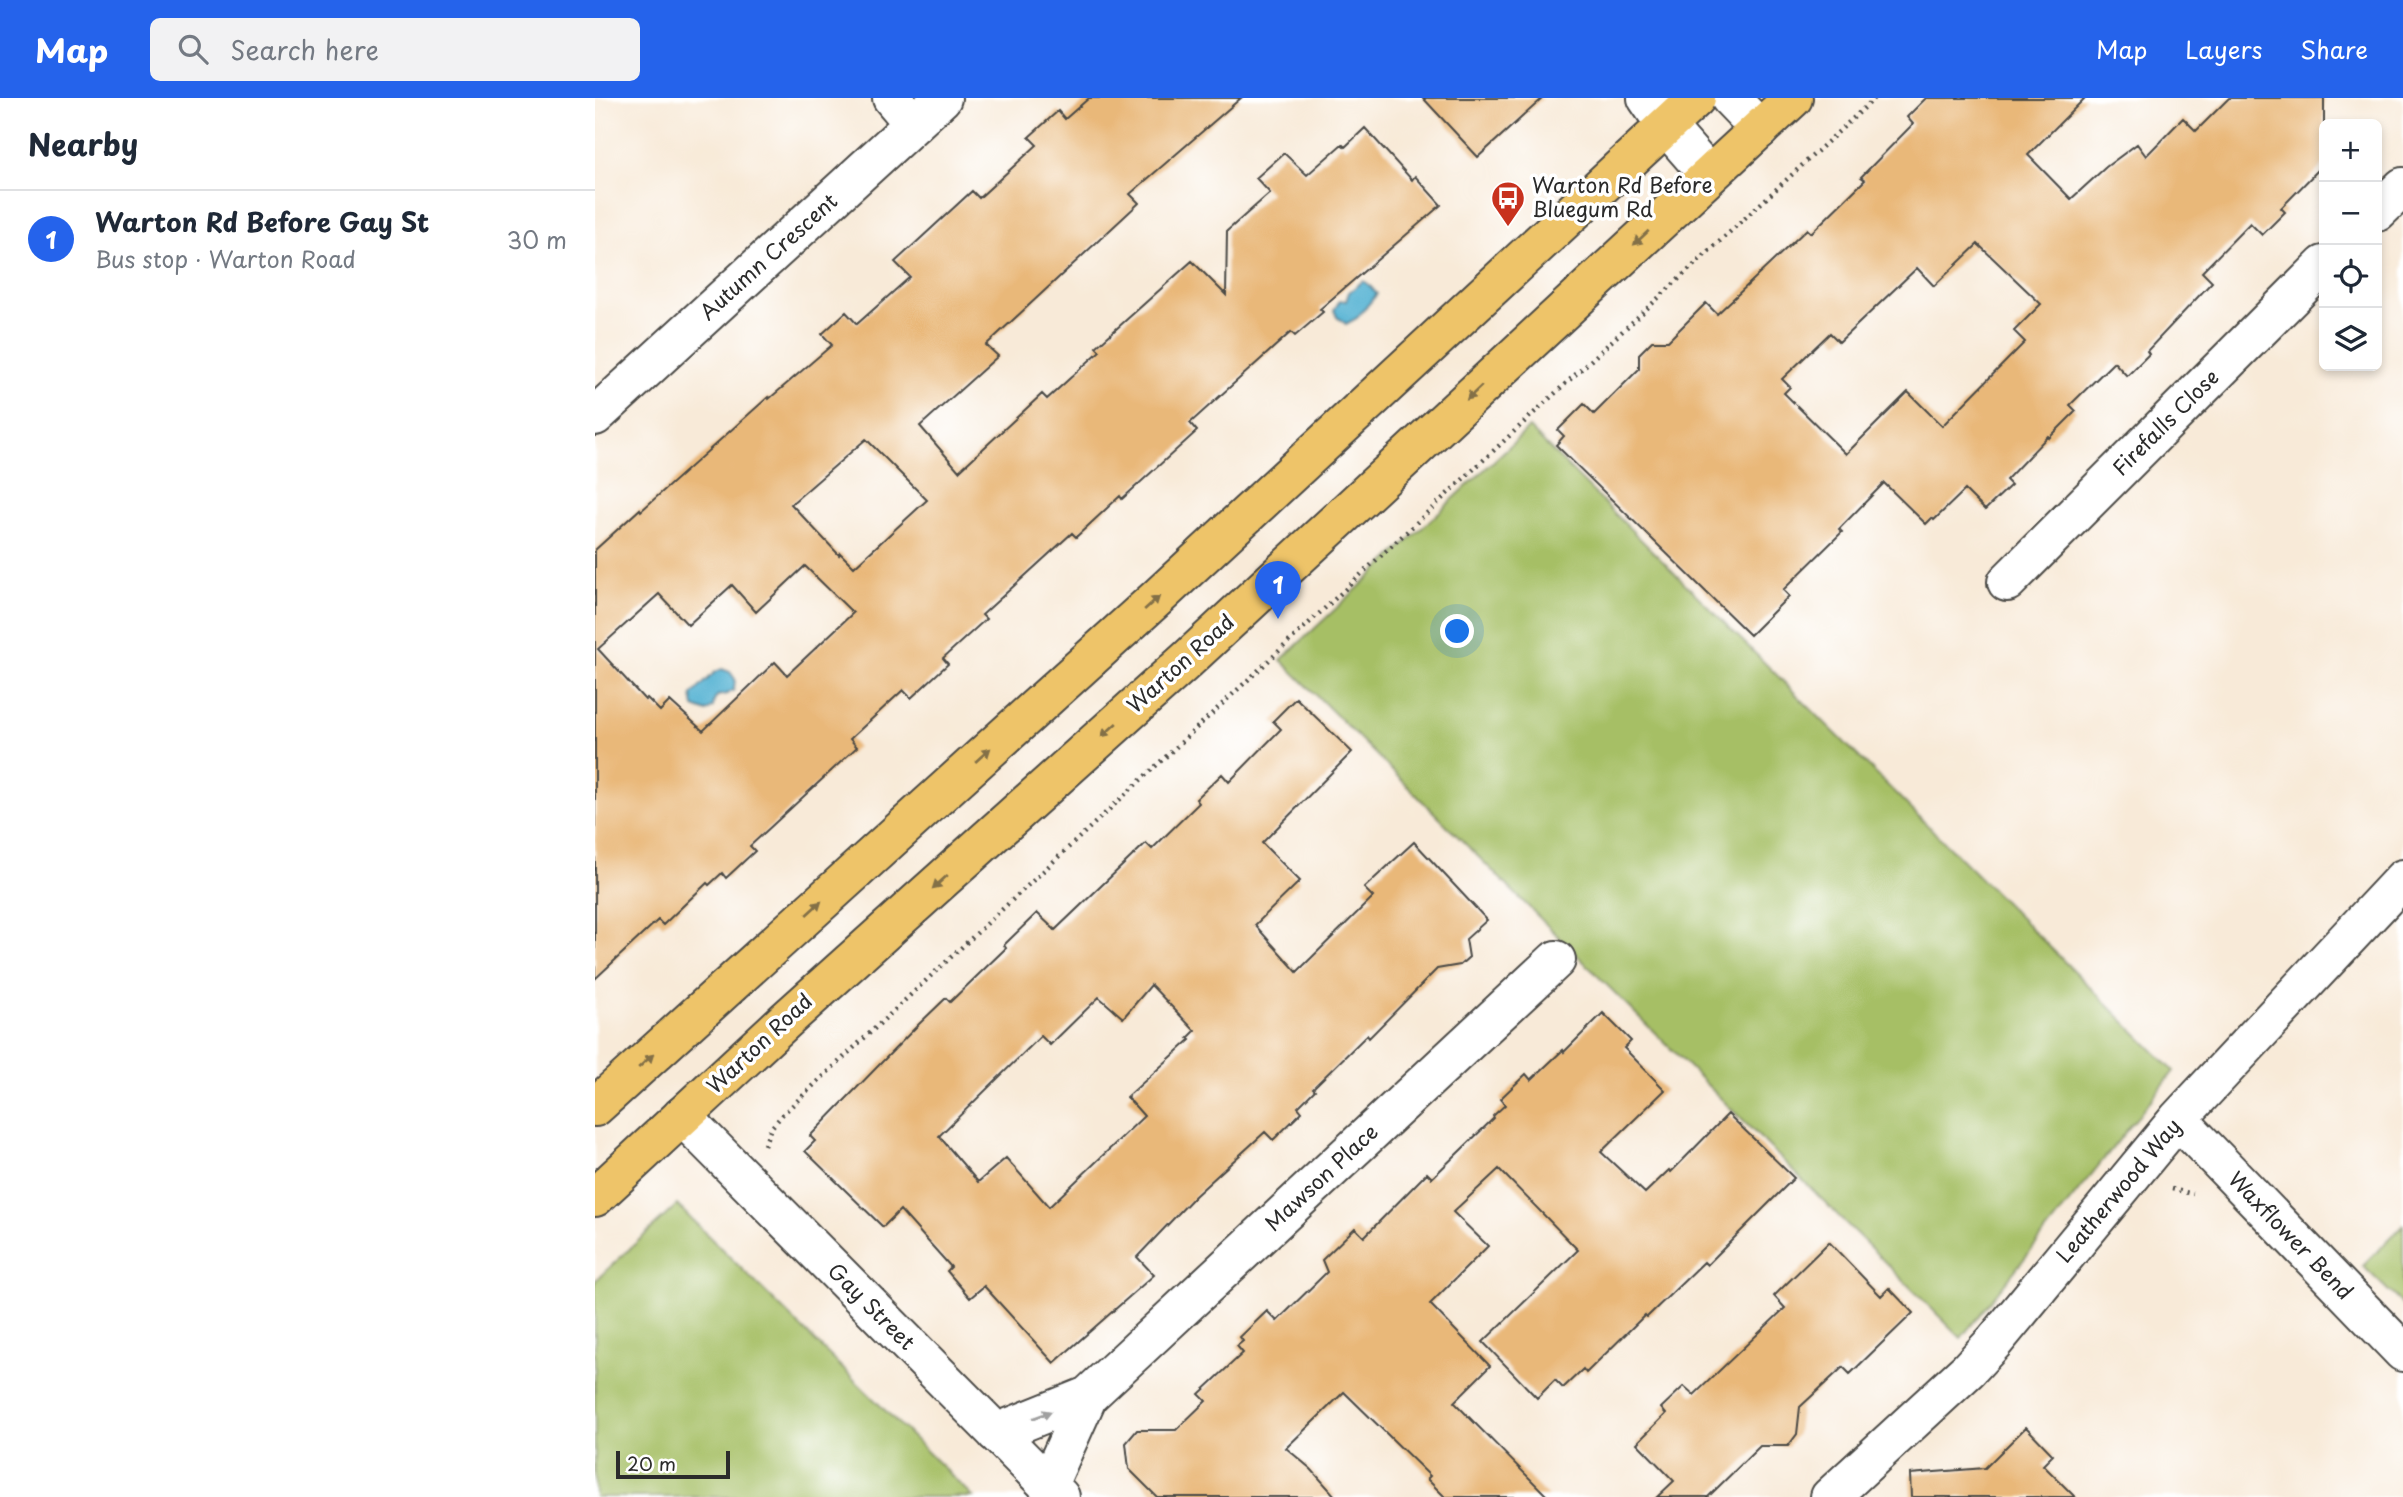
<!DOCTYPE html>
<meta charset="utf-8">
<style>
:root{--surface:#fff;--page:#f2f2f3;--text:#1f2937;--muted:#747a83;--line:#e0e1e3;--accent:#2563eb}
body{margin:0;font-family:"Playpen Sans",sans-serif;background:var(--page);color:var(--text)}
.controls{position:absolute;right:21px;top:21px;display:grid;overflow:hidden;border-radius:10px;box-shadow:0 4px 10px #0003}
.controls button{width:63px;height:63px;display:grid;place-items:center;padding:0;border:0;border-bottom:2px solid var(--line);background:var(--surface);color:var(--text);font:35px sans-serif}
.scale{position:absolute;left:21px;bottom:18px;width:114px;box-sizing:border-box;padding-left:7px;border:4px solid #2b2b2b;border-top:0;font-size:19px;line-height:24px;white-space:nowrap;color:#2b2b2b;-webkit-text-stroke:5px #fff;paint-order:stroke}
.you{position:absolute;left:863px;top:534px;width:24px;height:24px;margin:-18px;border:5px solid #fff;border-radius:50%;background:#1a73e8;box-shadow:0 0 0 10px #1a73e833}
.badge{display:grid;place-items:center;width:46px;height:46px;border-radius:50%;background:var(--accent);color:#fff;font-size:23px;font-weight:700}
.pin{position:absolute;translate:-50% -58px;filter:drop-shadow(0 2px 4px #0008)}
.pin::after{content:'';position:absolute;top:37px;width:24px;height:21px;background:inherit;clip-path:polygon(0 0,100% 0,50% 100%)}
.list{margin:0;padding:0;list-style:none}
h2{display:flex;justify-content:space-between;align-items:center;height:91px;margin:0;padding:0 28px;font-size:30px}
h2 small{font-size:23px;font-weight:400;color:var(--muted)}
.list li{display:grid;grid-template-columns:46px 1fr auto;gap:21px;align-items:center;box-sizing:border-box;height:98px;padding:0 28px;border-top:2px solid var(--line)}
.list b{display:block;font-size:26px;white-space:nowrap}
.list p{margin:0;font-size:23px;white-space:nowrap;color:var(--muted)}
.list em{font-size:23px;font-style:normal;color:var(--muted)}
.icon{flex:none;width:38px;height:38px;fill:none;stroke:currentColor;stroke-width:2;stroke-linecap:round;stroke-linejoin:round}
.map{position:relative;flex:none;width:1808px;height:1399px;overflow:hidden}
header{display:flex;align-items:center;gap:42px;box-sizing:border-box;height:98px;padding:0 35px;background:var(--accent);color:#fff}
header strong{font-size:33px}
nav{display:flex;gap:38px;margin-inline-start:auto;font-size:24px}
.search{width:490px;height:63px;background:var(--page);display:flex;align-items:center;gap:18px;box-sizing:border-box;padding:0 24px;border-radius:10px;color:var(--muted);font-size:26px}
main{display:flex}
aside{flex:1;background:var(--surface)}
.map>svg:first-child{display:block}
.green{fill:#a6bf65;stroke:#687548;stroke-width:2}
.water{fill:#55b2d3;stroke:#406e7f;stroke-width:2}
.building{fill:#e9b879;fill-rule:evenodd}
.lines{fill:none;stroke-linecap:round;stroke-linejoin:round}
.minor-casing{stroke:#4a4845;stroke-width:42}
.major-casing{stroke:#4a4845;stroke-width:42}
.path{stroke:#4a4845;stroke-width:4.5;stroke-dasharray:2 5;stroke-linecap:butt}
.minor{stroke:#fff;stroke-width:38}
.major{stroke:#eec469;stroke-width:38}
.oneway{fill:#837047}
.oneway2{fill:#a0a0a0}
.labels{text-anchor:middle;stroke-width:7;stroke-linejoin:round;paint-order:stroke}
.poi-label{font-size:21px;fill:#2b2b2b;stroke:#fff;text-anchor:start}
.street-label{font-size:21px;fill:#2b2b2b;stroke:#fff}
</style>
<header>
<strong>Map</strong>
<div class="search"><svg class="icon" aria-label="search" viewBox="0 0 24 24"><circle cx="10" cy="10" r="6"/><path d="M15 15l6 6"/></svg>Search here</div>
<nav><a>Map</a><a>Layers</a><a>Share</a></nav>
</header>
<main>
<aside>
<h2>Nearby<small></small></h2>
<ul class="list">
<li><span class="badge">1</span><div><b>Warton Rd Before Gay St</b><p>Bus stop · Warton Road</p></div><em>30 m</em></li>
</ul>
</aside>
<div class="map">
<svg width="1808" height="1399" viewBox="0 0 1808 1399">
<rect width="100%" height="100%" fill="#fff"/>
<filter id="ink" filterUnits="userSpaceOnUse"><feTurbulence type="fractalNoise" baseFrequency=".0143" numOctaves="2"/><feDisplacementMap in="SourceGraphic" scale="14" xChannelSelector="R" yChannelSelector="G"/><feConvolveMatrix kernelMatrix="1 2 1 2 8 2 1 2 1" color-interpolation-filters="sRGB"/></filter>
<filter id="wash" filterUnits="userSpaceOnUse"><feTurbulence type="fractalNoise" baseFrequency=".00686" numOctaves="4" result="noise"/><feDisplacementMap in="SourceGraphic" scale="28" xChannelSelector="R" yChannelSelector="G"/><feGaussianBlur stdDeviation="1.57" result="paint"/><feColorMatrix in="noise" values="0 0 0 0 0 0 0 0 0 0 0 0 0 0 0 0 0 1.4 0 .05"/><feComposite in="paint" operator="in"/></filter>
<g filter="url(#wash)">
<rect width="100%" height="100%" fill="#f8ead8"/>
<!-- green -->
<path class="green" d="M 934,330 L 1579,973 L 1366,1240 L 686,562 Z
M 82,1107 L 378,1399 L 0,1399 L 0,1183 Z
M 1808,1127 L 1808,1207 L 1768,1168 Z"/>
<!-- water -->
<path class="water" d="M 768,183 L 775,188 L 782,196 L 762,220 L 751,226 L 742,219 L 739,212 L 745,202 L 751,203 L 754,194 Z
M 127,571 L 135,574 L 140,581 L 139,592 L 132,596 L 122,598 L 119,603 L 118,609 L 112,614 L 99,609 L 97,597 L 120,574 Z"/>
<g id="blocks">
<!-- building -->
<path class="building" d="M 494,0 L 646,0 L 535,96 L 544,105 L 391,247 L 403,258 L 325,328 L 364,373 L 447,296 L 452,301 L 505,253 L 501,249 L 597,163 L 631,197 L 632,133 L 675,95 L 661,80 L 689,55 L 712,77 L 747,46 L 750,49 L 770,30 L 817,82 L 820,78 L 846,107 L 725,211 L 728,214 L 700,238 L 696,234 L 595,325 L 602,333 L 527,401 L 525,398 L 481,439 L 477,435 L 387,517 L 391,521 L 348,560 L 353,566 L 316,600 L 308,592 L 255,641 L 262,649 L 155,748 L 160,753 L 131,780 L 127,775 L 114,787 L 112,785 L 68,827 L 63,822 L 0,881 L 0,452 L 45,411 L 46,413 L 173,299 L 174,301 L 237,247 L 227,236 L 251,214 L 262,226 L 315,179 L 300,164 L 377,93 L 384,100 L 442,47 L 434,39 L 463,13 L 470,21 ZM 271,341 L 332,402 L 259,469 L 245,455 L 244,457 L 196,406 ZM 210,468 L 258,515 L 192,577 L 180,564 L 108,633 L 75,603 L 65,613 L 52,600 L 50,602 L 3,551 L 64,496 L 93,527 L 137,487 L 161,514 Z
M 828,0 L 948,0 L 883,59 Z
M 1331,0 L 1490,0 L 1433,57 L 1476,101 L 1511,69 L 1542,46 L 1551,58 L 1588,20 L 1601,33 L 1634,0 L 1729,0 L 1729,66 L 1686,110 L 1690,114 L 1667,137 L 1655,125 L 1607,174 L 1617,184 L 1552,253 L 1554,256 L 1532,278 L 1519,264 L 1475,307 L 1481,313 L 1454,340 L 1453,338 L 1411,382 L 1416,387 L 1390,412 L 1370,392 L 1339,422 L 1337,420 L 1331,426 L 1289,385 L 1244,431 L 1247,434 L 1188,492 L 1194,498 L 1155,537 L 961,347 L 969,338 L 963,332 L 989,306 L 999,316 L 1044,271 L 1044,256 L 1057,243 L 1073,243 L 1111,205 L 1122,216 L 1212,131 L 1216,135 L 1270,82 L 1266,79 L 1318,26 L 1312,19 ZM 1383,146 L 1446,206 L 1419,233 L 1430,244 L 1347,328 L 1313,294 L 1251,356 L 1189,295 L 1195,289 L 1187,281 L 1235,235 L 1244,244 L 1322,170 L 1339,188 Z
M 701,600 L 757,654 L 667,745 L 705,783 L 660,827 L 702,874 L 778,799 L 769,790 L 819,744 L 892,822 L 871,841 L 874,859 L 865,867 L 842,871 L 774,940 L 772,937 L 718,990 L 720,992 L 703,1009 L 707,1014 L 678,1042 L 670,1034 L 600,1098 L 542,1159 L 559,1177 L 459,1265 L 389,1188 L 375,1200 L 352,1173 L 356,1169 L 305,1112 L 288,1129 L 210,1053 L 220,1043 L 215,1038 L 324,926 L 351,900 L 355,904 L 411,850 L 409,847 L 442,815 L 460,832 L 551,745 L 557,751 L 604,705 L 601,701 L 627,676 L 634,684 L 686,631 L 678,623 ZM 556,887 L 600,933 L 593,940 L 595,942 L 532,999 L 549,1018 L 454,1109 L 411,1060 L 383,1084 L 344,1038 L 446,938 L 455,947 L 504,899 L 528,920 Z
M 1008,915 L 1036,943 L 1029,950 L 1070,992 L 1006,1054 L 1050,1095 L 1074,1072 L 1076,1074 L 1133,1016 L 1199,1080 L 1112,1167 L 1109,1164 L 1052,1219 L 1050,1217 L 991,1275 L 988,1271 L 968,1290 L 960,1282 L 942,1300 L 888,1244 L 983,1152 L 904,1071 L 858,1114 L 893,1148 L 835,1206 L 895,1268 L 859,1304 L 953,1399 L 850,1399 L 832,1381 L 835,1378 L 749,1294 L 691,1350 L 716,1371 L 741,1399 L 562,1399 L 534,1371 L 531,1345 L 542,1332 L 581,1332 L 611,1303 L 604,1296 L 648,1255 L 642,1248 L 648,1243 L 645,1239 L 672,1213 L 682,1223 L 732,1174 L 727,1162 L 760,1130 L 769,1139 L 832,1075 L 837,1080 L 899,1020 L 898,1018 L 910,1007 L 905,1001 L 931,976 L 936,982 L 968,952 L 969,954 Z
M 1234,1144 L 1286,1198 L 1294,1190 L 1318,1215 L 1255,1276 L 1248,1269 L 1205,1309 L 1202,1336 L 1193,1348 L 1165,1348 L 1113,1399 L 1062,1399 L 1079,1383 L 1042,1345 L 1071,1316 L 1066,1310 L 1089,1288 L 1099,1297 L 1190,1210 L 1179,1198 Z
M 1431,1329 L 1458,1357 L 1448,1367 L 1480,1399 L 1316,1399 L 1315,1376 L 1390,1370 Z"/>
</g>
</g>
<g filter="url(#ink)">
<use href="#blocks" fill-opacity="0" stroke="#4a4845" stroke-width="2"/>
<g class="lines">
<!-- minor casing -->
<g class="minor-casing">
<path id="minor" d="M 297,0 L 319,26
M 1052,0 L 1072,29 L 1114,77
M 1135,0 L 1165,31
M 1782,114 L 1808,89
M 0,318 L 347,0
M 1412,484 L 1729,167
M 87,1018 L 465,1399
M 1583,1021 L 1808,1254
M 401,1335 L 493,1298 L 961,862
M 453,1387 L 493,1298
M 1235,1399 L 1373,1272 L 1399,1244 L 1583,1021 L 1808,781"/>
</g>
<!-- major casing -->
<g class="major-casing">
<path id="major" d="M 0,1009 L 562,500 L 1101,0
M 0,1099 L 191,922 L 592,562 L 1198,0"/>
</g>
<!-- path -->
<path class="path" d="M 169,1047 L 176,1030 L 188,1016 L 955,300 L 1280,0
M 1577,1091 L 1598,1096"/>
<!-- minor -->
<use href="#minor" class="minor"/>
<!-- major -->
<use href="#major" class="major"/>
</g>
<!-- one-way arrows -->
<defs><path id="oneway-solid" d="M-6-.8H1V-3.2L6.5 0L1 3.2V.8H-6Z" transform="scale(1.75)"/></defs>
<g class="oneway">
<use href="#oneway-solid" transform="translate(1046 140) rotate(137)"/>
<use href="#oneway-solid" transform="translate(879 295) rotate(137)"/>
<use href="#oneway-solid" transform="translate(557 505) rotate(-42)"/>
<use href="#oneway-solid" transform="translate(514 632) rotate(138)"/>
<use href="#oneway-solid" transform="translate(388 657) rotate(-42)"/>
<use href="#oneway-solid" transform="translate(345 784) rotate(138)"/>
<use href="#oneway-solid" transform="translate(219 810) rotate(-42)"/>
<use href="#oneway-solid" transform="translate(51 963) rotate(-42)"/>
</g>
<use class="oneway2" href="#oneway-solid" transform="translate(447 1317) rotate(-20)"/>
</g>
<!-- icons -->
<defs>
<g id="bus-pin" transform="scale(1.75)"><path d="M0 17L-7.5 6A9.5 9.5 0 1 1 7.5 6Z" fill="#c8321e" stroke="#fff"/><path d="M-5-6H5V4H4V6H2V4H-2V6H-4V4H-5ZM-3.5-4V0h7V-4ZM-3.5 1.2v1.5H-2V1.2ZM2 1.2v1.5H3.5V1.2Z" fill="#fff"/></g>
</defs>
<g fill-rule="evenodd">
<use href="#bus-pin" x="913" y="100"/>
</g>
<g class="labels">
<!-- poi labels -->
<g class="poi-label">
<text x="937" y="95">Warton Rd Before<tspan x="937" dy="24">Bluegum Rd</tspan></text>
</g>
<!-- street labels -->
<g class="street-label">
<text transform="translate(174 159) rotate(-42)" y="7">Autumn Crescent</text>
<text transform="translate(1571 325) rotate(-45)" y="7">Firefalls Close</text>
<text transform="translate(586 566) rotate(-42)" y="7">Warton Road</text>
<text transform="translate(165 946) rotate(-43)" y="7">Warton Road</text>
<text transform="translate(727 1080) rotate(-43)" y="7">Mawson Place</text>
<text transform="translate(1524 1093) rotate(-50)" y="7">Leatherwood Way</text>
<text transform="translate(1695 1138) rotate(46)" y="7">Waxflower Bend</text>
<text transform="translate(276 1209) rotate(45)" y="7">Gay Street</text>
</g>
</g>
</svg>
<div class="controls">
<button>+</button>
<button>−</button>
<button><svg class="icon" aria-label="locate" viewBox="0 0 24 24"><circle cx="12" cy="12" r="6"/><path d="M12 2v4M12 18v4M2 12h4M18 12h4"/></svg></button>
<button><svg class="icon" aria-label="layers" viewBox="0 0 24 24"><path d="M12 4l9 5-9 5-9-5zM3 14l9 5 9-5"/></svg></button>
</div>
<div class="scale">20 m</div>
<div class="you"></div>
<div class="pin badge" style="left:683px;top:521px">1</div>
</div>
</main>
